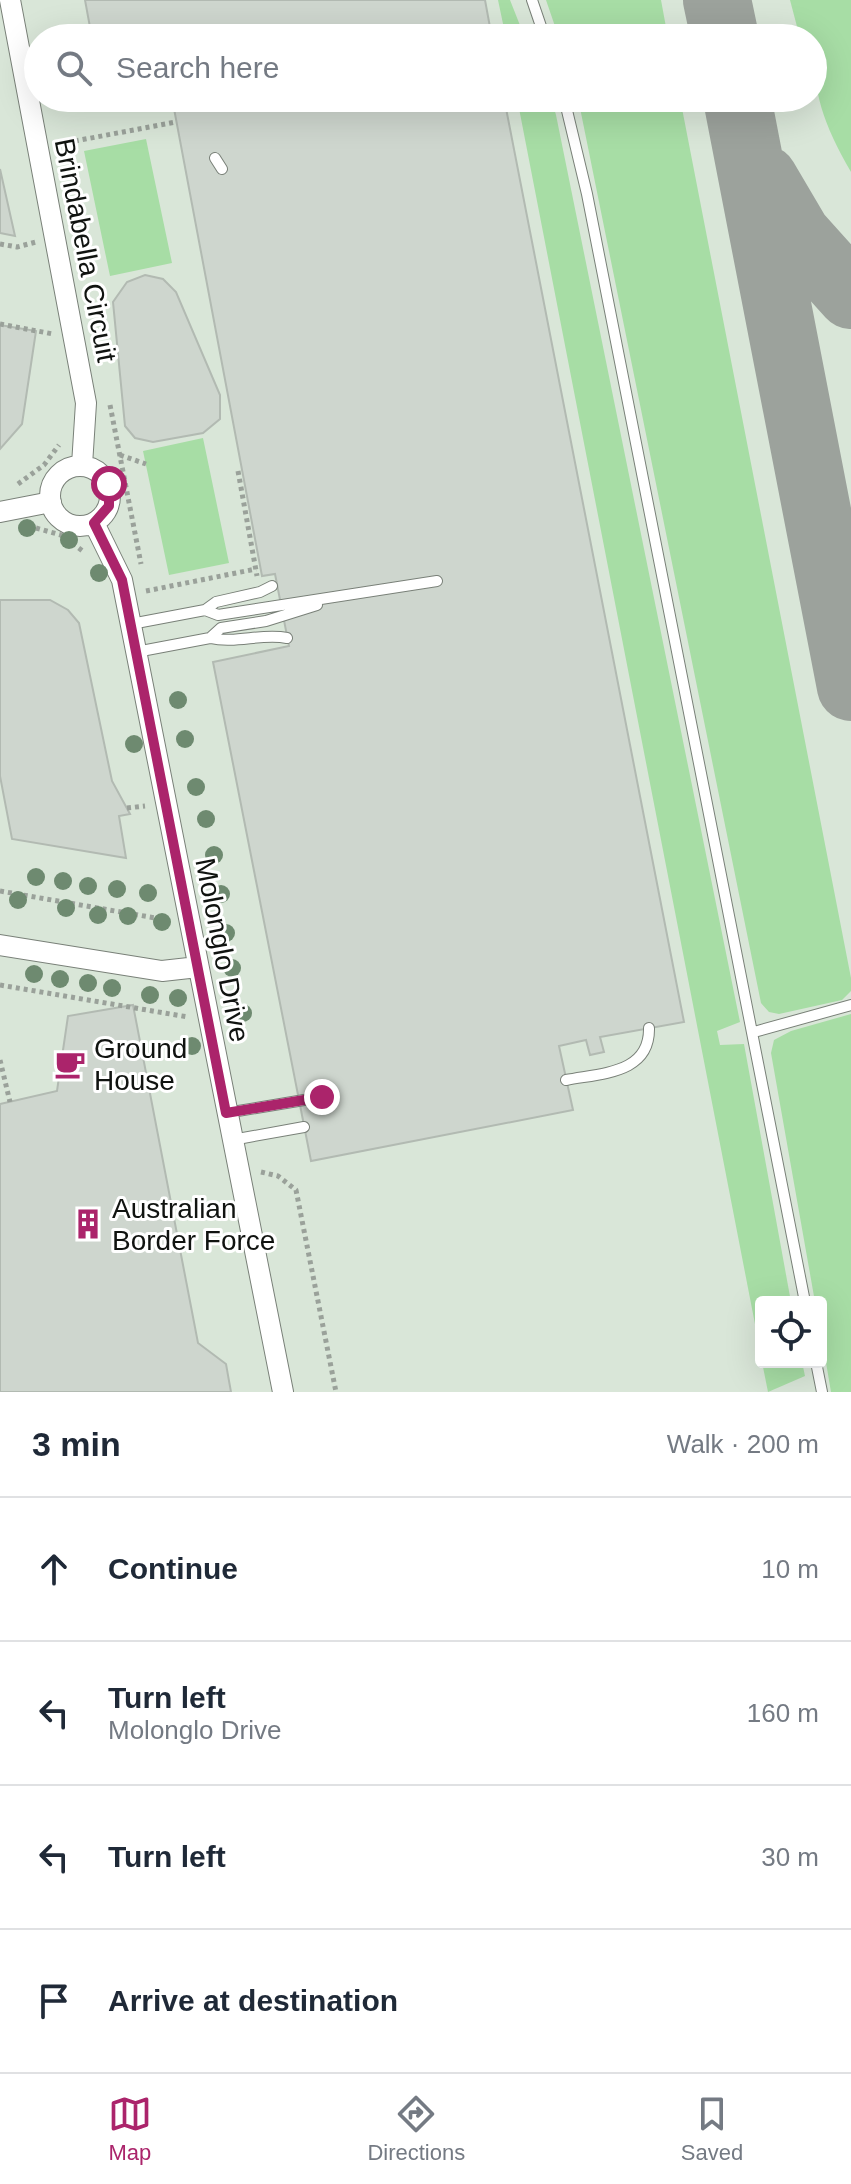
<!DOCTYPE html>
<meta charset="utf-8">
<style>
:root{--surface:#fff;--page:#f2f2f3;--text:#1f2937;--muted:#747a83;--line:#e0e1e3;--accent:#ab246b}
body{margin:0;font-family:Helvetica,sans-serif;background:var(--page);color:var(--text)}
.controls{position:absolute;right:24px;bottom:24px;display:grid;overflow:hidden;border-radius:8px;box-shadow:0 8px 32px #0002}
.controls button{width:72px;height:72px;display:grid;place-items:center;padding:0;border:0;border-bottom:2px solid var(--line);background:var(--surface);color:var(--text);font:40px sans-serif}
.stop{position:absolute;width:24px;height:24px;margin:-18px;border:6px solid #ab246b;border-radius:50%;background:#fff}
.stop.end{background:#ab246b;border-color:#fff;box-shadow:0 2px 8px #0008}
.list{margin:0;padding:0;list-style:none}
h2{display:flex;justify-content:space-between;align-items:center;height:104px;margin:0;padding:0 32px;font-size:34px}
h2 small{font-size:26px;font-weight:400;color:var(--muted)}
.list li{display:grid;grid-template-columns:52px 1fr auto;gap:24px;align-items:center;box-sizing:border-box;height:144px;padding:0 32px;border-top:2px solid var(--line)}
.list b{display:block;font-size:30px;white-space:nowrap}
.list p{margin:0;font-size:26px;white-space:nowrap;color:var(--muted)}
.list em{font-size:26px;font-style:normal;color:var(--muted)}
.icon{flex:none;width:44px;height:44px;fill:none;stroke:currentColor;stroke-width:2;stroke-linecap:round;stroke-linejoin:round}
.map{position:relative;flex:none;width:851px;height:1392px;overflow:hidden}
.search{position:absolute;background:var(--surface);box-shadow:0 8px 32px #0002;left:24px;right:24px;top:24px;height:88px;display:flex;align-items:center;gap:20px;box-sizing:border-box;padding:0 28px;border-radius:44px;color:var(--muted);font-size:30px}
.sheet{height:680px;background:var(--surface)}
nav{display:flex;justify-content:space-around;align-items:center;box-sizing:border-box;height:112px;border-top:2px solid var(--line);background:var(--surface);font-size:22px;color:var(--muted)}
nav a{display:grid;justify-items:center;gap:4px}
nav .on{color:var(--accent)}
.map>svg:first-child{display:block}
.built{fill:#d9e6d8;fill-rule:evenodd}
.green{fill:#a7dda5}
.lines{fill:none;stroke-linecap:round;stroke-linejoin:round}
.taxiway{stroke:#9ca29c;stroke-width:68}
.building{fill:#ced6ce;stroke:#b2bab2;stroke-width:2}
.lane-casing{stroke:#798078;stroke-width:12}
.street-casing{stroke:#798078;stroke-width:22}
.path{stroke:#9aa19a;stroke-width:5;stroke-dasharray:4 4;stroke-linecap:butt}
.lane{stroke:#fff;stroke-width:10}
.street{stroke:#fff;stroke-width:20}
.tree{fill:#6e8a70}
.route{stroke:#ab246b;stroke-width:10}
.labels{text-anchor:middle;stroke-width:6;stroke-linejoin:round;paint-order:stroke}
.street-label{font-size:28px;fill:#101310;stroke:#fff}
.poi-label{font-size:28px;fill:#101310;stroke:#fff;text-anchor:start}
</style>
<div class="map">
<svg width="851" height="1392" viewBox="0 0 851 1392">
<rect width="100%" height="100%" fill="#e8f0e8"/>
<!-- built -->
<path class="built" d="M 0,0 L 851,0 L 851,1392 L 0,1392 ZM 38,38 L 813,38 L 813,98 L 38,98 ZM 761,1302 L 821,1302 L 821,1362 L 761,1362 Z"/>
<!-- green -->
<path class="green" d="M 498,0 L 510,0 L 525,38 L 506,38 Z
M 546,0 L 661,0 L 668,38 L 559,38 Z
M 790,0 L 851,0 L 851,172 C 823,123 813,94 813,38 L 800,38 Z
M 517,98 L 551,98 L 556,115 L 740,1022 L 717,1031 L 720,1045 L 744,1044 L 791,1302 L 761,1302 L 761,1355 Z
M 578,98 L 680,98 L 851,978 L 851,991 L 842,1000 L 779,1014 L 769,1012 L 761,1003 Z
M 146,139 L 172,263 L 110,276 L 84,151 Z
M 203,438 L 229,563 L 169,575 L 143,451 Z
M 851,1014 L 851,1392 L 831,1392 L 821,1333 L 821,1302 L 815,1302 L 771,1053 L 774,1040 L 791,1031 Z
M 762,1362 L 802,1362 L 805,1376 L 768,1392 Z"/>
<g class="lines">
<!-- taxiway -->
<path class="taxiway" d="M 717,0 L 725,38
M 737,98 L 851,687
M 764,179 L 797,235 L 851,295"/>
</g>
<!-- building -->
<path class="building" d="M 85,0 L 485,0 L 492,38 L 92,38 Z
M 172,98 L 504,98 L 684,1022 L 600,1037 L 604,1052 L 590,1055 L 586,1040 L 559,1046 L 573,1110 L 311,1161 L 213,662 L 289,646 L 275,574 L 262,576 Z
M 0,169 L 15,236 L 0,233 Z
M 145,275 L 163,279 L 176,292 L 220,395 L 220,419 L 203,433 L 153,442 L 135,438 L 125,426 L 113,302 L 127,282 Z
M 0,325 L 36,331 L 22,424 L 0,449 Z
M 0,600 L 50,600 L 68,610 L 79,623 L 112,781 L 130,814 L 119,816 L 126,858 L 12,839 L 0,776 Z
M 133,1005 L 198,1343 L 226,1364 L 231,1392 L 0,1392 L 0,1104 L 57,1091 L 68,1016 Z"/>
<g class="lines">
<!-- lane casing -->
<g class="lane-casing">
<path id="lane" d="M 532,0 L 545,38
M 564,98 L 587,194 L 805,1302
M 215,158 L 222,169
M 205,610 L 218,615 L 437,581
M 131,624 L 205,610 L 216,602 L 260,592 L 272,586
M 210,638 C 236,644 261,633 287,638
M 136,652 L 210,638 L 221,628 L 266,621 L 317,605
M 754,1032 L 851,1005
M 566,1080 C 601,1073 650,1074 649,1028
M 226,1113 L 322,1097
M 232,1140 L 304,1127
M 816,1362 L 822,1392"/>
</g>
<!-- street casing -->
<g class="street-casing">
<path id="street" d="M 10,0 L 86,403 L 82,465
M50 496a30 30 0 1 1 60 0a30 30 0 1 1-60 0Z
M 0,512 L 51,502
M 94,523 L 122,580 L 283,1392
M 0,945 L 162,971 L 198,967"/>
</g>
<!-- path -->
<path class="path" d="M 59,144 L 176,122
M 0,244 L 17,247 L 36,242
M 0,324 L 53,334
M 110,405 L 141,564
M 120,455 L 146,464
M 238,471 L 257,576
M 18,484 L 44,465 L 59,445
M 36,528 L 61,535 L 84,552
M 146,591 L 256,569
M 127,808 L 145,806
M 0,891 L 167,920
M 0,985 L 188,1017
M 0,1060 L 10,1102
M 261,1172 L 278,1176 L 296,1190 L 336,1392"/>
<!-- lane -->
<use href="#lane" class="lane"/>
<!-- street -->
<use href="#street" class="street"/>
</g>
<!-- trees -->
<g class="tree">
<circle cx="27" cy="528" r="9"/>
<circle cx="69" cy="540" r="9"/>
<circle cx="99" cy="573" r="9"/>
<circle cx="178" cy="700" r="9"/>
<circle cx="185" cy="739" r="9"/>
<circle cx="134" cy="744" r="9"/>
<circle cx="196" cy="787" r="9"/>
<circle cx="206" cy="819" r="9"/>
<circle cx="214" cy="855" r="9"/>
<circle cx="36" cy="877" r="9"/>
<circle cx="63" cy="881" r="9"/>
<circle cx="88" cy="886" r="9"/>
<circle cx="117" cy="889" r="9"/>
<circle cx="148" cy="893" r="9"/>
<circle cx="221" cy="894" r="9"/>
<circle cx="18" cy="900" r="9"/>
<circle cx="66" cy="908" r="9"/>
<circle cx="98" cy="915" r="9"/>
<circle cx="128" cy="916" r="9"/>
<circle cx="162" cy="922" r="9"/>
<circle cx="226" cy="933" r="9"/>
<circle cx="232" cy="968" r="9"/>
<circle cx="34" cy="974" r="9"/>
<circle cx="60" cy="979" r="9"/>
<circle cx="88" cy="983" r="9"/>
<circle cx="112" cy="988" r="9"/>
<circle cx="150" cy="995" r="9"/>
<circle cx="178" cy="998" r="9"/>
<circle cx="243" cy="1013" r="9"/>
<circle cx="192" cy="1046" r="9"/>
</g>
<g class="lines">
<!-- route -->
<path class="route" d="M 109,484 L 109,506 L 94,523 L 122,580 L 226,1113 L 322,1097"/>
</g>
<!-- icons -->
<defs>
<g id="cafe-bare" transform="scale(2.4)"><path d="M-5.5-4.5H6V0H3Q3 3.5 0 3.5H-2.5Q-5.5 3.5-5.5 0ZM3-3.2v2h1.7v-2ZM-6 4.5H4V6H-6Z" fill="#ab246b" stroke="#fff" stroke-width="2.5" paint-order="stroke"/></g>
<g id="building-bare" transform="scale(2.4)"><path d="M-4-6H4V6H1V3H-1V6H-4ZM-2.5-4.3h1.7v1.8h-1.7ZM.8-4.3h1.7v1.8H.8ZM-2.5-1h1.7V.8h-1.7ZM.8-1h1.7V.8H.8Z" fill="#ab246b" stroke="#fff" stroke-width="2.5" paint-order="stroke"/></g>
</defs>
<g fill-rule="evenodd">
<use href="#cafe-bare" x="70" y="1064"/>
<use href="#building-bare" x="88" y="1224"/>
</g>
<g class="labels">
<!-- street labels -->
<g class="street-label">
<text transform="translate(86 250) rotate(79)" y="10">Brindabella Circuit</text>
<text transform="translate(223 950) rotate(79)" y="10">Molonglo Drive</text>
</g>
<!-- poi labels -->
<g class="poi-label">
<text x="94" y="1058">Ground<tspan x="94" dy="32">House</tspan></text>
<text x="112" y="1218">Australian<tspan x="112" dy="32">Border Force</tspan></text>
</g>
</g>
</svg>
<div class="controls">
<button><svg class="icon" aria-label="locate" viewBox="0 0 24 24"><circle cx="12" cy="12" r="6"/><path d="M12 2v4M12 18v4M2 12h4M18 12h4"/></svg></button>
</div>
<div class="stop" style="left:109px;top:484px"></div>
<div class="stop end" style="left:322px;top:1097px"></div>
<div class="search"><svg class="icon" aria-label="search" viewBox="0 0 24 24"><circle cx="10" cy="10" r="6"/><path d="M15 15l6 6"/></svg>Search here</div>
</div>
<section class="sheet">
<h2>3 min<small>Walk · 200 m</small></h2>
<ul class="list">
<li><svg class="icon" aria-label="ahead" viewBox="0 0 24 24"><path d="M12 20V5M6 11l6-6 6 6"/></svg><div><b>Continue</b></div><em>10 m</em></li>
<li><svg class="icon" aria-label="left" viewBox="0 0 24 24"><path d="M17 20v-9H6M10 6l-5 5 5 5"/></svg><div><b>Turn left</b><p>Molonglo Drive</p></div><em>160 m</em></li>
<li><svg class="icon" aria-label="left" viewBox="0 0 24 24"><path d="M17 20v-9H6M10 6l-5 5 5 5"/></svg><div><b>Turn left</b></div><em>30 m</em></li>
<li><svg class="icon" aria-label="arrive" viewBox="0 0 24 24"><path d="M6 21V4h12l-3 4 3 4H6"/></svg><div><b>Arrive at destination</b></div></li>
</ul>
</section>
<nav>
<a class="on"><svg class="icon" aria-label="map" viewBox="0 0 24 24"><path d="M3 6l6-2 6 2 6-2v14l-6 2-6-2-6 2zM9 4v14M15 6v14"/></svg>Map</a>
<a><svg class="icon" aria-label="directions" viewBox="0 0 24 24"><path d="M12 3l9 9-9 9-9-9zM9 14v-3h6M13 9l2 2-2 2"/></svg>Directions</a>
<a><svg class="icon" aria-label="saved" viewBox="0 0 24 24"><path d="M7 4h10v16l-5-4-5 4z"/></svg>Saved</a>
</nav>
